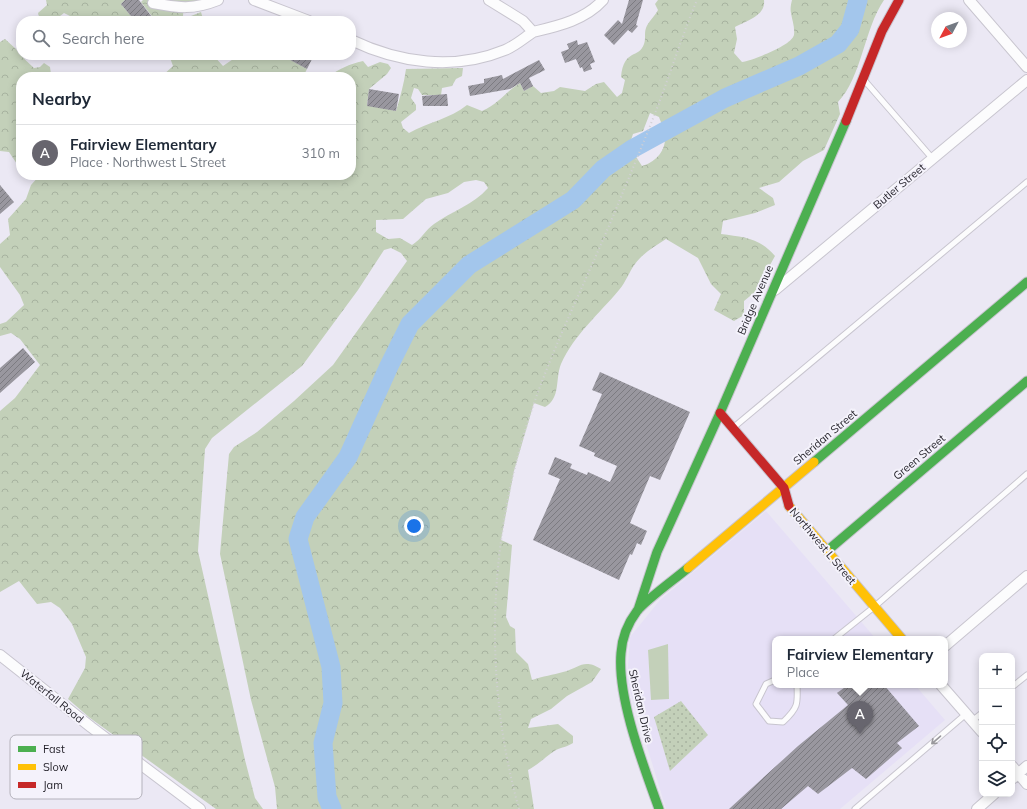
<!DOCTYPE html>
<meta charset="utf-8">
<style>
:root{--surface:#fff;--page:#f2f2f3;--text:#1f2937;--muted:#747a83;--line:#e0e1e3;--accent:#67656e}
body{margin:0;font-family:Mulish,sans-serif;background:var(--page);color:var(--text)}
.controls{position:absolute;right:12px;bottom:12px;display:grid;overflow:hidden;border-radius:8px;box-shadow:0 2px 10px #0003}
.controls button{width:36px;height:36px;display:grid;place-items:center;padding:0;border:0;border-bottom:1px solid var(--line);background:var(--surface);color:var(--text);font:20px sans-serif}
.compass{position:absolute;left:931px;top:12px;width:36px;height:36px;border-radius:50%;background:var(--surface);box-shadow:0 2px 10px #0003;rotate:229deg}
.you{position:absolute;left:414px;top:526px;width:14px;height:14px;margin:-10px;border:3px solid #fff;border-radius:50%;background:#1a73e8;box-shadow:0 0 0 6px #1a73e833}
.badge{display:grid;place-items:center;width:26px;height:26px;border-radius:50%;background:var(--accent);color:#fff;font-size:13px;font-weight:700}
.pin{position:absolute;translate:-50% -33px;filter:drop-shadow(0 1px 2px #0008)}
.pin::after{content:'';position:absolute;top:21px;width:14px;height:12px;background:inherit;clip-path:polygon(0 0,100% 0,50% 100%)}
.popup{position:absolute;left:772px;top:636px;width:176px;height:52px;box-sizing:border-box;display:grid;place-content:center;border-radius:8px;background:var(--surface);filter:drop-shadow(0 1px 3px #0005);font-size:13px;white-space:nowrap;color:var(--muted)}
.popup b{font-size:15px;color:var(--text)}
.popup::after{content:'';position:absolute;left:50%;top:100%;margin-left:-8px;border:8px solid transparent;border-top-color:var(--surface)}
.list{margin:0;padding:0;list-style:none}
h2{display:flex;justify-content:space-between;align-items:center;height:52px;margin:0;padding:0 16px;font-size:17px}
h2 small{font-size:13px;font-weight:400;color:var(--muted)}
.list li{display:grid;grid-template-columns:26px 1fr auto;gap:12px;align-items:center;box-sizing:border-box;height:56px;padding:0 16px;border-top:1px solid var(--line)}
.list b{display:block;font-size:15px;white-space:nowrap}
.list p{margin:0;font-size:13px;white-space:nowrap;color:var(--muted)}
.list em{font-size:13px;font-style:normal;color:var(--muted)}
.icon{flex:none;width:22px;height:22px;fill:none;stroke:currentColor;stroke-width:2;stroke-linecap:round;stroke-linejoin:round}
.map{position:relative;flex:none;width:1027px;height:809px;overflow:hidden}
.search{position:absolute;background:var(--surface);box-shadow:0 2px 10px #0003;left:16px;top:16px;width:340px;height:44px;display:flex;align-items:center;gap:10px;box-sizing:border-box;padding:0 14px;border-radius:16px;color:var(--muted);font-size:15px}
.panel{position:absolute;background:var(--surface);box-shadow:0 2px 10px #0003;left:16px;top:72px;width:340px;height:108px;border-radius:16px}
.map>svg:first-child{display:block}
.built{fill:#e6e0f6}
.green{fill:url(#green-dots)}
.forest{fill:url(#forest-crowns);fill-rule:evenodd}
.pitch{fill:#c3d0b9}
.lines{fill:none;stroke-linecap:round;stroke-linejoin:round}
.river{stroke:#a3c6ec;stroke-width:19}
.building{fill:url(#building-hatch)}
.lane-casing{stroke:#c8c5cf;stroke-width:7}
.street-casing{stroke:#c8c5cf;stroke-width:12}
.fast-casing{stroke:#c8c5cf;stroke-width:11}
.slow-casing{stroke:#c8c5cf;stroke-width:11}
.jam-casing{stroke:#c8c5cf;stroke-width:11}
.path{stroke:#d1d0d4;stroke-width:2;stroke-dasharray:1 3;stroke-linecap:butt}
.lane{stroke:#fcfcfd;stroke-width:5}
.street{stroke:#fcfcfd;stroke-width:10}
.fast{stroke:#4caf50;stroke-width:9}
.slow{stroke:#ffc107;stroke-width:9}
.jam{stroke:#c62828;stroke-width:9}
.oneway{stroke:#99989c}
.labels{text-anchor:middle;stroke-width:4;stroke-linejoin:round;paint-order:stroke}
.street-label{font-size:11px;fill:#201e26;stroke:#f4f2fb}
.key{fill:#f4f2fb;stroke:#b4b2bb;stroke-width:1}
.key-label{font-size:11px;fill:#201e26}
</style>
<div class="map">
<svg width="1027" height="809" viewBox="0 0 1027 809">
<defs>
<pattern id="green-dots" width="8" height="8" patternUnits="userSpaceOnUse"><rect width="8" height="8" fill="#c3d0b9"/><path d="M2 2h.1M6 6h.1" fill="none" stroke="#a7b29f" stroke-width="1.8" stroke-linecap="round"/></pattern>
<pattern id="forest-crowns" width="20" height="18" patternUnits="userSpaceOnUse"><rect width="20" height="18" fill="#c3d0b9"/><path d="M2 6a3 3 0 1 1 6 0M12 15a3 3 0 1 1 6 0" fill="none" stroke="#a7b29f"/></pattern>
<pattern id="building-hatch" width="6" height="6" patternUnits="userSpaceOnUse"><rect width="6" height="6" fill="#99979f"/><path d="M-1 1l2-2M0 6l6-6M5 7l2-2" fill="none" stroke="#7c7b81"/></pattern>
</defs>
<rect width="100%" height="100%" fill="#ebe8f4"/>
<!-- built -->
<path class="built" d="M 766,511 L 876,639 L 775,639 L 775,685 L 915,685 L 945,720 L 840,809 L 666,809 L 627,681 L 630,637 L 660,600 Z"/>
<!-- green -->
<path class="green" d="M 681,701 L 708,735 L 670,771 L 654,717 Z"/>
<!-- forest -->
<path class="forest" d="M 46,0 L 125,0 L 121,4 L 135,21 L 70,21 L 70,16 L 64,13 C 56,19 50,23 40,20 L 38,13 L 47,5 Z
M 143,0 L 206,0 L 184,4 L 183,16 L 191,16 L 201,12 L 203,19 L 200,21 L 152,21 L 154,19 L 141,2 Z
M 658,0 L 764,0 C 766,16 746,21 735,27 L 737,39 L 734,53 L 742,62 C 753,60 791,46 794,35 C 795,27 792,20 791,13 C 790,9 791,4 792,0 L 884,0 C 864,29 862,77 838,102 L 840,114 L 824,150 L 803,161 L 779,182 L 759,188 L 773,198 L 775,205 L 755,213 L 723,221 L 721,234 C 744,237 760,238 775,256 L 755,292 L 744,301 L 744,315 L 734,321 L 714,310 L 721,294 L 711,284 L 698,258 L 666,239 C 655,246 643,253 635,264 C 629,272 626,282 619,290 C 599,314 574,335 561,364 C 555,379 561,398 545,407 L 534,403 L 514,471 L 501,540 L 512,545 L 506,617 L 510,626 L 515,629 L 516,652 L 528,664 L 532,680 C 543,676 553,675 563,672 C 580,668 583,658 601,669 L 592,682 L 567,696 L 551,709 L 531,719 L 528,728 L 558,724 L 573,736 L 573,743 C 567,747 562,747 556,750 C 546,756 538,765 528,770 L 534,809 L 277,809 L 275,787 L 251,700 L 220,554 L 229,454 L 234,447 L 257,432 L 294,401 L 333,365 L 407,261 L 401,253 L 391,248 L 384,250 L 358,290 L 302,366 L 212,438 L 205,449 L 198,551 L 245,760 L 255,798 L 263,809 L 216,809 L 90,718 L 68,699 L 85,668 L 86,657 L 72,624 L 60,608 L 51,602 L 37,604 L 19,581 L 0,592 L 0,411 L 15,398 L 40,365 L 20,339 L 11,333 L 0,336 L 0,324 L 6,322 L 24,305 L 20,295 L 0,267 L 0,244 L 10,235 L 8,219 L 26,199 L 31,185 L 40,175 L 351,175 L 351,77 L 328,77 C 339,69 349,64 363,61 L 368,67 L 380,62 L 388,64 L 391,68 L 387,74 L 369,89 L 367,105 L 396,111 C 400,97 404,84 406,69 L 463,68 L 462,76 L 456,79 L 452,86 L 442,88 L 441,95 L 422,95 L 418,89 L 414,88 L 411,98 L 416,105 L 416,110 L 401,122 L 403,128 L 409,133 C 428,122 450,119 467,105 L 482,111 C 500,103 505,92 520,83 L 524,91 L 533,86 L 541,93 L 554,91 L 560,87 L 585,91 L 596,84 L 604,82 L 617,97 L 622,93 L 625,80 L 621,77 C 624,48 639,59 644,44 C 646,39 644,33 646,28 C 648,22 655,16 658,10 L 655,4 ZM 650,113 L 659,117 C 661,123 666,132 665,139 C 665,152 654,163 642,166 L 629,146 L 633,134 L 643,131 ZM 476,180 L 484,182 L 488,188 C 473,205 452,211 434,224 C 425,230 422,239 412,245 L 400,238 L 388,239 L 376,232 L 376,220 L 403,219 L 426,199 L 448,193 L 464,182 Z
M 5,39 L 16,49 L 19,54 L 34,68 L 40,67 L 44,63 L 50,67 L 51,74 L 47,77 L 21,77 L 21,170 L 9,152 L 0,151 L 0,42 Z
M 169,55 L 213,55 L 223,66 L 239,55 L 286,55 L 285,57 L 307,69 L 303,77 L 161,77 L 173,66 Z"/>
<!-- pitch -->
<path class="pitch" d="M 668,644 L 669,699 L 651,700 L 648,650 Z"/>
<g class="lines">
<!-- river -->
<path class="river" d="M 332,809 L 327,797 L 323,743 L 333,703 L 331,667 L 298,539 L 305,517 L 348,457 L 389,366 L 410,324 L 469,265 L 573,200 L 603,169 L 632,149 L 725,98 L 799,66 L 838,44 L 850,29 L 858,0"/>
</g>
<!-- building -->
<path class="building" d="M 125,0 L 139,0 L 155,21 L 135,21 L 121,4 Z
M 629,0 L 643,0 L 636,25 L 638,26 L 632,33 L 628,30 L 614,45 L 604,35 L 618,20 L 622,24 Z
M 577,40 L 578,45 L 587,42 L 595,62 L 590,64 L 592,69 L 584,72 L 582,67 L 580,68 L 576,59 L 565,63 L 561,52 L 569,49 L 567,44 Z
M 281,55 L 314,55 L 307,69 Z
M 539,60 L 545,70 L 529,78 L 533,86 L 524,91 L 520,83 L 510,89 L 470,96 L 468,86 L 484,83 L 484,79 L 502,75 L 503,79 Z
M 369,89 L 399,94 L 396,111 L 367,106 Z
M 447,94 L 448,106 L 423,106 L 422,96 Z
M 0,185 L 14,202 L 0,214 Z
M 23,348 L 35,362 L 0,393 L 0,368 Z
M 600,372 L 690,412 L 660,480 L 650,476 L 630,523 L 647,531 L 641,545 L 637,543 L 632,555 L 630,554 L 619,580 L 533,540 L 560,479 L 548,474 L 555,457 L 572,464 L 570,468 L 587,475 L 588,472 L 610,482 L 617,466 L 594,456 L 595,453 L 579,446 L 602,394 L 592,390 Z
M 848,685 L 884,685 L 919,726 L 897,743 L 902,748 L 866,779 L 852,768 L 818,794 L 808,786 L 781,809 L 729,809 L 798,746 L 848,705 L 837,693 Z"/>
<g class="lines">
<!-- lane casing -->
<g class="lane-casing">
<path id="lane" d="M 865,81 L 932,158
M 734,427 L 1027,182
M 834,639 L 874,607 L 1027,474
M 775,680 L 766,684 L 756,704 L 769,721 L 783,722 C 798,708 798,704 797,685
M 1012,687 L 1027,675
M 972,721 L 982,713
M 855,809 L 966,714"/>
</g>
<!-- street casing -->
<g class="street-casing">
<path id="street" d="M 254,0 L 309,21
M 489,0 L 523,21 L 533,32 C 558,26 585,20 603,0
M 969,0 L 1027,67
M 153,3 C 179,8 193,10 218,0
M 351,40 C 399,63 454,71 505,50 C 515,46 524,38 533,32
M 775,290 L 1027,80
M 945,646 L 1027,576
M 0,655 L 91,727 L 200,809
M 941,685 L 982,732
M 1012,766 L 1027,784
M 1012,779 L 1027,766
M 977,809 L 994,794"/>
</g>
<!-- fast casing -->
<g class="fast-casing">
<path id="fast" d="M 814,462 L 1027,282
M 827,551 L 1027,381
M 638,610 L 657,552 L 720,413 L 846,121
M 659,809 C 644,767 617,698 621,653 C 622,638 628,623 637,611 C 647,599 675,579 688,568"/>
</g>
<!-- slow casing -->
<g class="slow-casing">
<path id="slow" d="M 789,506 L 902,639
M 688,568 L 814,462"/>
</g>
<!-- jam casing -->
<g class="jam-casing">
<path id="jam" d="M 846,121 L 882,31 L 899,0
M 720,413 L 784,488 L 789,506"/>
</g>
<!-- path -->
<path class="path" d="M 519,809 C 483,680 488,542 530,415 C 553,346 586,281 614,214 C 627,182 641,149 654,116 C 669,78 681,38 697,0"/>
<!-- lane -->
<use href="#lane" class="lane"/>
<!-- street -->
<use href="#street" class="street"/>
<!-- fast -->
<use href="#fast" class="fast"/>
<!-- slow -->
<use href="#slow" class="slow"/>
<!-- jam -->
<use href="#jam" class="jam"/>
</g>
<!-- one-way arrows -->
<defs><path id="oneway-shaft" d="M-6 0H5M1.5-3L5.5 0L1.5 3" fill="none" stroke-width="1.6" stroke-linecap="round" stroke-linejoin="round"/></defs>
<use class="oneway" href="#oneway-shaft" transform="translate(936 740) rotate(139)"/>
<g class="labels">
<!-- street labels -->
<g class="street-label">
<text transform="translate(899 186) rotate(-40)" y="4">Butler Street</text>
<text transform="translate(755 300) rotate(-67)" y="4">Bridge Avenue</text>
<text transform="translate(825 437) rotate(-40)" y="4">Sheridan Street</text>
<text transform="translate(919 457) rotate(-40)" y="4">Green Street</text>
<text transform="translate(823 546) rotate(50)" y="4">Northwest L Street</text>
<text transform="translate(52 696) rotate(39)" y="4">Waterfall Road</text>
<text transform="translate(641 706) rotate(77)" y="4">Sheridan Drive</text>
</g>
</g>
<!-- legend -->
<rect x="10" y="735" width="132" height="64" rx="6" class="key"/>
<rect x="18" y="746" width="18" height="6" fill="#4caf50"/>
<rect x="18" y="764" width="18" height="6" fill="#ffc107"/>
<rect x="18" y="782" width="18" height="6" fill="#c62828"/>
<g class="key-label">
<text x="43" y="753">Fast</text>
<text x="43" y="771">Slow</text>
<text x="43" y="789">Jam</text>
</g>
</svg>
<div class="controls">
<button>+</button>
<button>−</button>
<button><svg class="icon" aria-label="locate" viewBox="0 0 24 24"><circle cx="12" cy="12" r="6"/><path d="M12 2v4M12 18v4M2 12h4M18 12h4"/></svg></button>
<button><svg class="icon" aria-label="layers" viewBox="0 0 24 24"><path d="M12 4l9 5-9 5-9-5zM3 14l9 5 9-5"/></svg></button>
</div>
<svg class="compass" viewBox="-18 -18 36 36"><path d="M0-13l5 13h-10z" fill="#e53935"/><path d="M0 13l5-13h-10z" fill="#747a83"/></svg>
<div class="you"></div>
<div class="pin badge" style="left:860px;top:734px">A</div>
<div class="popup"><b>Fairview Elementary</b>Place</div>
<div class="search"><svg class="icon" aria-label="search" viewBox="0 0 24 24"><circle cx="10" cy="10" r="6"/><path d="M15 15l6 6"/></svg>Search here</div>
<section class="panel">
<h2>Nearby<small></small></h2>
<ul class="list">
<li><span class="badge">A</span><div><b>Fairview Elementary</b><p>Place · Northwest L Street</p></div><em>310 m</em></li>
</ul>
</section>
</div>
